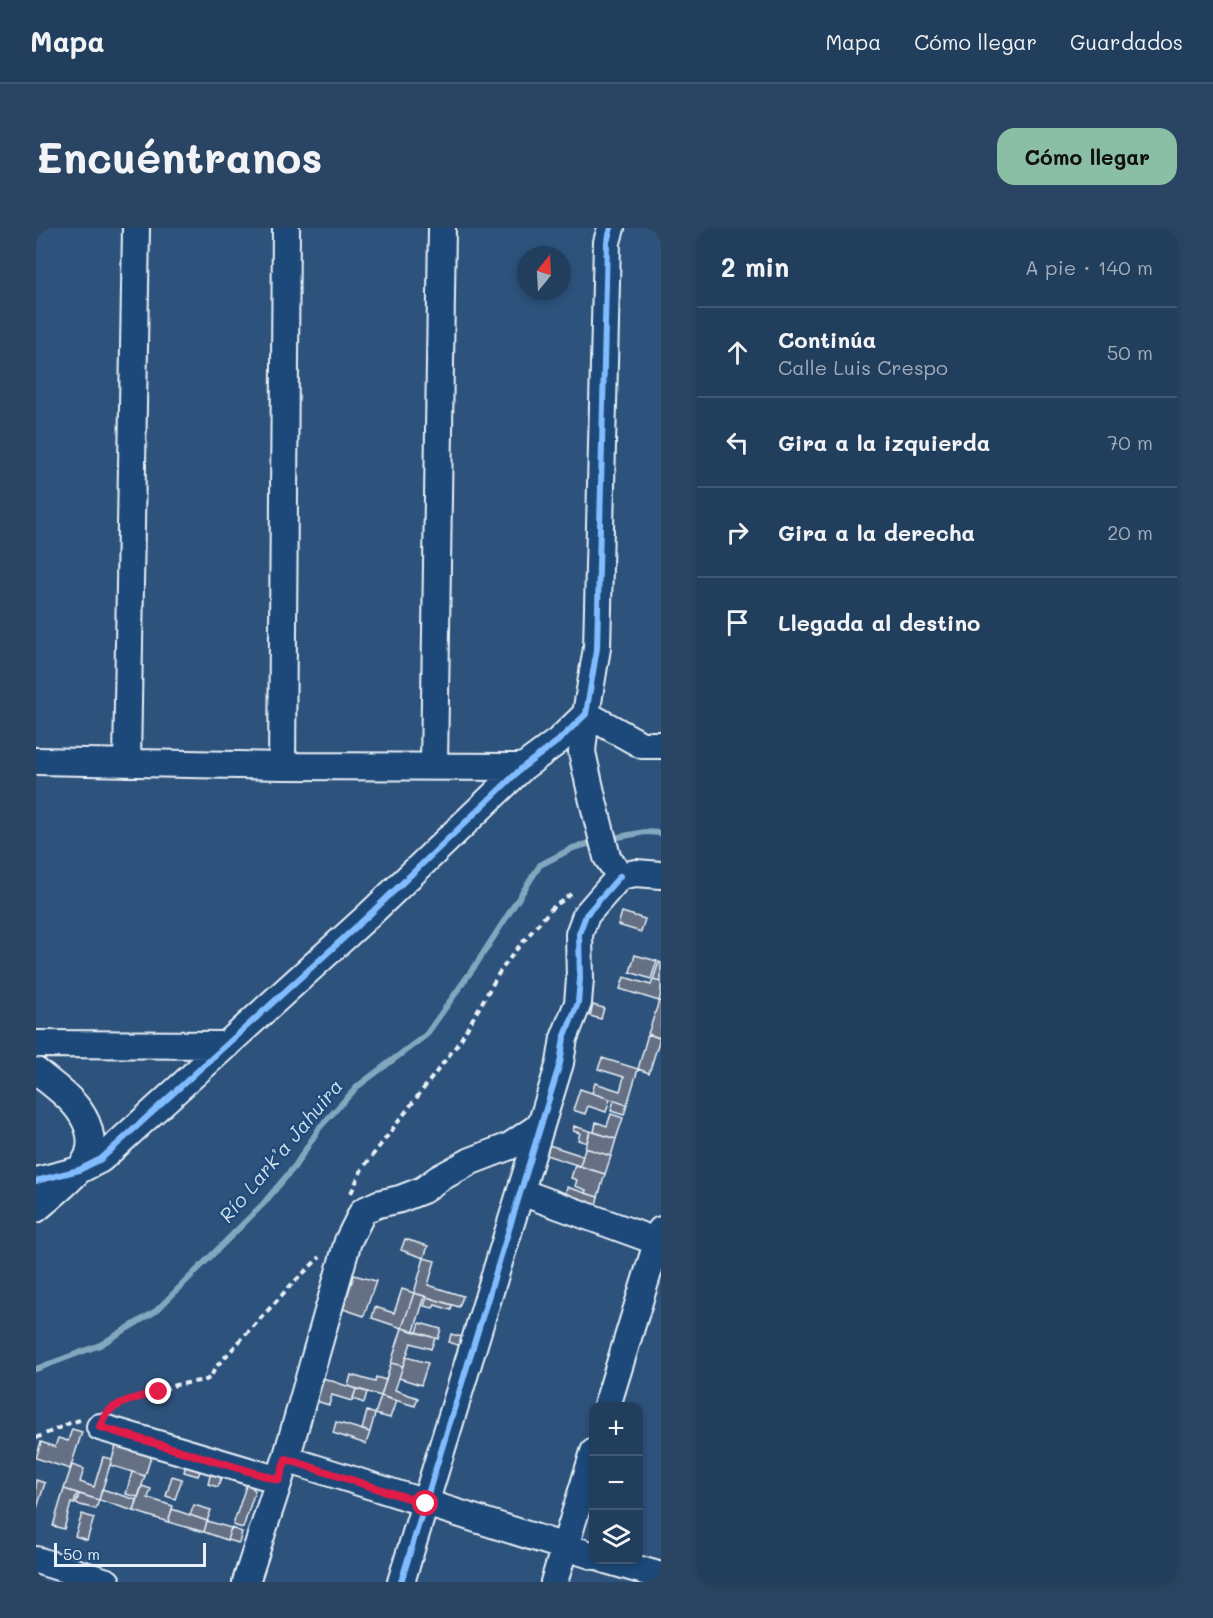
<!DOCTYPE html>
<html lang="es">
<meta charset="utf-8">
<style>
:root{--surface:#223e5d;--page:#2a4563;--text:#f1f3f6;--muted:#a2aebc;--line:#3f5772;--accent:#8abfa5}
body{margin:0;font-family:Mali,sans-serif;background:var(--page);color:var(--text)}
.controls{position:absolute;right:18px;bottom:18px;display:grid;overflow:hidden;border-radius:12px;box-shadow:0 3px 9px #0003}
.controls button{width:54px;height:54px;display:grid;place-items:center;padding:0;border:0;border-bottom:2px solid var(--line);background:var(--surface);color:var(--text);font:30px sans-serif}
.compass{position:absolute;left:481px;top:18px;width:54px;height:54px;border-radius:50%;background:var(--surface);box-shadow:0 3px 9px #0003;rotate:18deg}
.scale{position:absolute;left:18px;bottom:15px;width:152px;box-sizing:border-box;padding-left:6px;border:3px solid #e8f1f8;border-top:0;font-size:16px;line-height:21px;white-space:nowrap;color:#e8f1f8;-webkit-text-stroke:4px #1f4a7a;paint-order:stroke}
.stop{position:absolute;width:18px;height:18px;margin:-14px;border:4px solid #e11d48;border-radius:50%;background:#fff}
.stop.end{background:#e11d48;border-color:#fff;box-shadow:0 2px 6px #0008}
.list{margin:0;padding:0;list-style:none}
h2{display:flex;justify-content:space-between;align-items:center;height:78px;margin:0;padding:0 24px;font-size:26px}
h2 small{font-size:20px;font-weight:400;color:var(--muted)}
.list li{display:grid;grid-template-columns:39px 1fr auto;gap:18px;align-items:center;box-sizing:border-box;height:90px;padding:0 24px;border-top:2px solid var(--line)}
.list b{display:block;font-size:22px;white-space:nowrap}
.list p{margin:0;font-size:20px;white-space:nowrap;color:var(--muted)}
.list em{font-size:20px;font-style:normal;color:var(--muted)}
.icon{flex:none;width:33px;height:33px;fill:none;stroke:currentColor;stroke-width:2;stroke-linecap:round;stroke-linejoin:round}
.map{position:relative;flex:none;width:625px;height:1354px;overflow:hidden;border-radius:18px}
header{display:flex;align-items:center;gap:36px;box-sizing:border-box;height:84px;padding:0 30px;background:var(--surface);border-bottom:2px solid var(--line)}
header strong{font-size:28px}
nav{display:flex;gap:33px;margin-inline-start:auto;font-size:21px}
.intro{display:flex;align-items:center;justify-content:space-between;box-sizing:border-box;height:144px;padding:0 36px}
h1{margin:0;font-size:42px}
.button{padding:15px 27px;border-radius:18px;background:var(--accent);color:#111;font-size:21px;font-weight:700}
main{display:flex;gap:36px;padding:0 36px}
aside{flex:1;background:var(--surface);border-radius:18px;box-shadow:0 3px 9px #0003}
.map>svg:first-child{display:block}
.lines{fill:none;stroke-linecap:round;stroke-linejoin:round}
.stream{stroke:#82a7be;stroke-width:6}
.building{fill:#657085;stroke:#e8f1f8;stroke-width:1.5}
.minor-casing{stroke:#e8f1f8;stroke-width:30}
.path{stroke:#e8f1f8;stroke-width:4;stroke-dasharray:6 4.5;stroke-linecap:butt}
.minor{stroke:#1f4a7a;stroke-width:26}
.cycleway-casing{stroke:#1f4a7a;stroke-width:10}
.cycleway{stroke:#80bcff;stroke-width:6}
.route{stroke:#e11d48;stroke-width:8}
.labels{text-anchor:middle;stroke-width:4.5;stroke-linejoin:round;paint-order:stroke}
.water-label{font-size:20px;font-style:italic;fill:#cedfea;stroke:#1f4a7a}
</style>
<header>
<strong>Mapa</strong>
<nav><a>Mapa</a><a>Cómo llegar</a><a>Guardados</a></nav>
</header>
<div class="intro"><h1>Encuéntranos</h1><a class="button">Cómo llegar</a></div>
<main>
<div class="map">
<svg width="625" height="1354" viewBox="0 0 625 1354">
<rect width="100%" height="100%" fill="#2d527c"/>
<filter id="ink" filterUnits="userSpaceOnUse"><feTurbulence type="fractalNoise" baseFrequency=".0167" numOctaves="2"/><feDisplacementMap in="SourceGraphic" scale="12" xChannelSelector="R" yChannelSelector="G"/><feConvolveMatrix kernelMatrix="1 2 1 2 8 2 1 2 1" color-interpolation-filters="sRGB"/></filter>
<g filter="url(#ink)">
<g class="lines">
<!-- stream -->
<path class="stream" d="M 572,611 L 609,604 L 625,605
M 0,1141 L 64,1117 L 120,1083 L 227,976 L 259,938 L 284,899 L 322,858 L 390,807 L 441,735 L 504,637 L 537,620 L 562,613"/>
</g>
<!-- building -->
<path class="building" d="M 586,684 L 609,691 L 605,704 L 582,697 Z
M 599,727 L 621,733 L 615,751 L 594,744 Z
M 623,734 L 625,735 L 625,754 L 617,752 Z
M 588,749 L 615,757 L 617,752 L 625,754 L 625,765 L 623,773 L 584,761 Z
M 623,773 L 625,773 L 625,811 L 612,806 Z
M 557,777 L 568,780 L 565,791 L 554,788 Z
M 612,806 L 624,810 L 613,845 L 602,841 Z
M 566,830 L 602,841 L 591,877 L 556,865 L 559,855 L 584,863 L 588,849 L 562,841 Z
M 544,861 L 574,871 L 570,884 L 552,878 L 549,886 L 537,882 Z
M 578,872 L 591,877 L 588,887 L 575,883 Z
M 575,886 L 587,890 L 580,911 L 558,904 L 560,894 L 571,898 Z
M 538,898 L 554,903 L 551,915 L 542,912 L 544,905 L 537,903 Z
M 554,903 L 580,911 L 575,928 L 549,920 Z
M 513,917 L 547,928 L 544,938 L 510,927 Z
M 549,920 L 575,928 L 569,946 L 544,938 Z
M 539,937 L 569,946 L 562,969 L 549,965 L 550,962 L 539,958 L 541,952 L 535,950 Z
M 531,959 L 562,969 L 559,981 L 528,971 Z
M 369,1011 L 392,1018 L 388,1030 L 365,1022 Z
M 388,1030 L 399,1033 L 392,1057 L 427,1068 L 423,1079 L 378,1065 Z
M 318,1047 L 340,1053 L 328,1088 L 307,1081 Z
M 366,1061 L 378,1065 L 366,1100 L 336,1090 L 339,1079 L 358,1085 Z
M 378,1065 L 389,1068 L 378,1103 L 366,1100 Z
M 391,1069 L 416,1077 L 415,1082 L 399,1077 L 397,1080 L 388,1078 Z
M 384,1095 L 405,1101 L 402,1111 L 381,1104 Z
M 366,1100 L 399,1110 L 395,1121 L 375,1115 L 367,1138 L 355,1135 Z
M 415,1106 L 426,1109 L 424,1118 L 413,1114 Z
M 370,1129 L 392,1135 L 385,1157 L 363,1150 Z
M 355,1135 L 367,1138 L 359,1162 L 382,1170 L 379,1178 L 345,1168 Z
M 315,1147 L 339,1154 L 340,1149 L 350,1152 L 345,1168 L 312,1158 Z
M 287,1150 L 320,1161 L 316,1173 L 296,1167 L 293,1177 L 280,1173 Z
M 320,1161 L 331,1164 L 328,1175 L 317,1171 Z
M 345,1168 L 360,1173 L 354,1190 L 339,1186 Z
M 331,1183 L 339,1186 L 334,1204 L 326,1202 Z
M 300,1194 L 334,1204 L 330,1216 L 297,1205 Z
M 36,1201 L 46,1204 L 34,1241 L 0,1230 L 5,1214 L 19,1219 L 22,1210 L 32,1213 Z
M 81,1215 L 116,1226 L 109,1248 L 74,1237 Z
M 67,1229 L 76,1231 L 63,1272 L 28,1261 L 36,1237 L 48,1241 L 44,1254 L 58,1259 Z
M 150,1236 L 165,1241 L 162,1248 L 148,1244 Z
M 96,1244 L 109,1248 L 102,1269 L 90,1266 Z
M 175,1244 L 186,1247 L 182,1259 L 172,1256 Z
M 136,1248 L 146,1251 L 139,1271 L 130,1268 Z
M 0,1252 L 9,1255 L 0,1283 Z
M 211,1255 L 214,1256 L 219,1263 L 207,1300 L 197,1297 Z
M 106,1258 L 115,1261 L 112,1270 L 137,1278 L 132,1294 L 98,1283 Z
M 28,1261 L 41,1265 L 38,1276 L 35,1275 L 28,1301 L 17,1298 Z
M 66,1261 L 101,1272 L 98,1283 L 63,1272 Z
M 43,1266 L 63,1272 L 60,1281 L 40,1276 Z
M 158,1277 L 175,1282 L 171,1293 L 154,1287 Z
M 136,1281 L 171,1293 L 168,1304 L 132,1294 Z
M 46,1286 L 58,1290 L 51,1312 L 39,1308 Z
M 171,1293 L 195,1300 L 191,1312 L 168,1304 Z
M 195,1300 L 206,1304 L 203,1315 L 191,1312 Z"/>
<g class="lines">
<!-- minor casing -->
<g class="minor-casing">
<path id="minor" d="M 0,533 L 246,538 L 487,539
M 91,535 L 100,0
M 246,538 L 250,0
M 398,538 L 406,0
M 584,648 L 571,629 L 556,569 L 546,524 L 550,486 L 606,517 L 625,517
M 584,648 L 600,645 L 625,647
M 0,816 L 191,817
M 0,843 C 13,854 28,864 39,877 C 51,891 59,910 52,928 C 46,944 13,970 0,981
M 0,953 L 43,942 L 65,931 L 332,688 L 487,539 L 522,513 L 550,486 L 561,420 L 571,14 L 575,0
M 485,964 L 625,1015
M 571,1178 L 625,1002
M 64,1199 L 243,1252
M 250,1231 L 558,1328
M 0,1332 L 71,1354
M 570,1332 L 625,1348
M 210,1354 L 250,1231 L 312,1013 L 327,983 L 342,976 L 364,971 L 387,962 L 402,951 L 435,933 L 474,918 L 505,897
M 365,1354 L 524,835 L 528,810 L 542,775 L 544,751 L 543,706 L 550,687 L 584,648
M 518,1354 L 558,1224"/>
</g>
<!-- path -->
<path class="path" d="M 315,965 L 326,941 L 424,813 L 463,745 L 480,722 L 516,680 L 538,664
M 78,1180 L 95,1172 L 123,1164 L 139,1157 L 170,1152 L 175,1149 L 179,1140 L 257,1055 L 284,1029
M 0,1210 L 34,1195 L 44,1192"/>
<!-- minor -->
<use href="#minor" class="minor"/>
<!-- cycleway casing -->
<g class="cycleway-casing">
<path id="cycleway" d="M 0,953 L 43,942 L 65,931 L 332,688 L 487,539 L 522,513 L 550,486 L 561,420 L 571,14 L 575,0
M 365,1354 L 524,835 L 528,810 L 542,775 L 544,751 L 543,706 L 550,687 L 584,648"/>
</g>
<!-- cycleway -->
<use href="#cycleway" class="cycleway"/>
</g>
</g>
<g class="lines" filter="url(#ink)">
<!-- route -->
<path class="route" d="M 123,1164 C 107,1168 82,1173 71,1185 C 67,1189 66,1194 64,1199 L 243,1252 L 250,1231 L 390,1276"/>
</g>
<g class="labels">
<!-- water labels -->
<g class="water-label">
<text transform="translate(245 923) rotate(-50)" y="7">Río Lark’a Jahuira</text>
</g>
</g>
</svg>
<div class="controls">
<button>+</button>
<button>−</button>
<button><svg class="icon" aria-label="layers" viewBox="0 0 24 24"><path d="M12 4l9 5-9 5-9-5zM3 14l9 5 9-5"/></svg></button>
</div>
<svg class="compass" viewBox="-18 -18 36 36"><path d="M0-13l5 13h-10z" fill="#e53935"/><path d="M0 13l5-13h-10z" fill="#a2aebc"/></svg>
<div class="scale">50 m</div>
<div class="stop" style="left:390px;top:1276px"></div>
<div class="stop end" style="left:123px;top:1164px"></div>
</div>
<aside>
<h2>2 min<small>A pie · 140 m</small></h2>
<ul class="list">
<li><svg class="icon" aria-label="ahead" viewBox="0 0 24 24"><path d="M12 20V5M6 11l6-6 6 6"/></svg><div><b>Continúa</b><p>Calle Luis Crespo</p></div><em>50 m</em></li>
<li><svg class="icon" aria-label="left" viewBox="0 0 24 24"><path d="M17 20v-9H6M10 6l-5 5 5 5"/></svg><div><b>Gira a la izquierda</b></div><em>70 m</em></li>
<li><svg class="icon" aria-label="right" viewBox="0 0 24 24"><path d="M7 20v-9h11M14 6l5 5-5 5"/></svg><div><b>Gira a la derecha</b></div><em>20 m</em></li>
<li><svg class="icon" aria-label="arrive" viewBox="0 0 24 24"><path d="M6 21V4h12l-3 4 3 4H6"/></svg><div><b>Llegada al destino</b></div></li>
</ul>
</aside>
</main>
